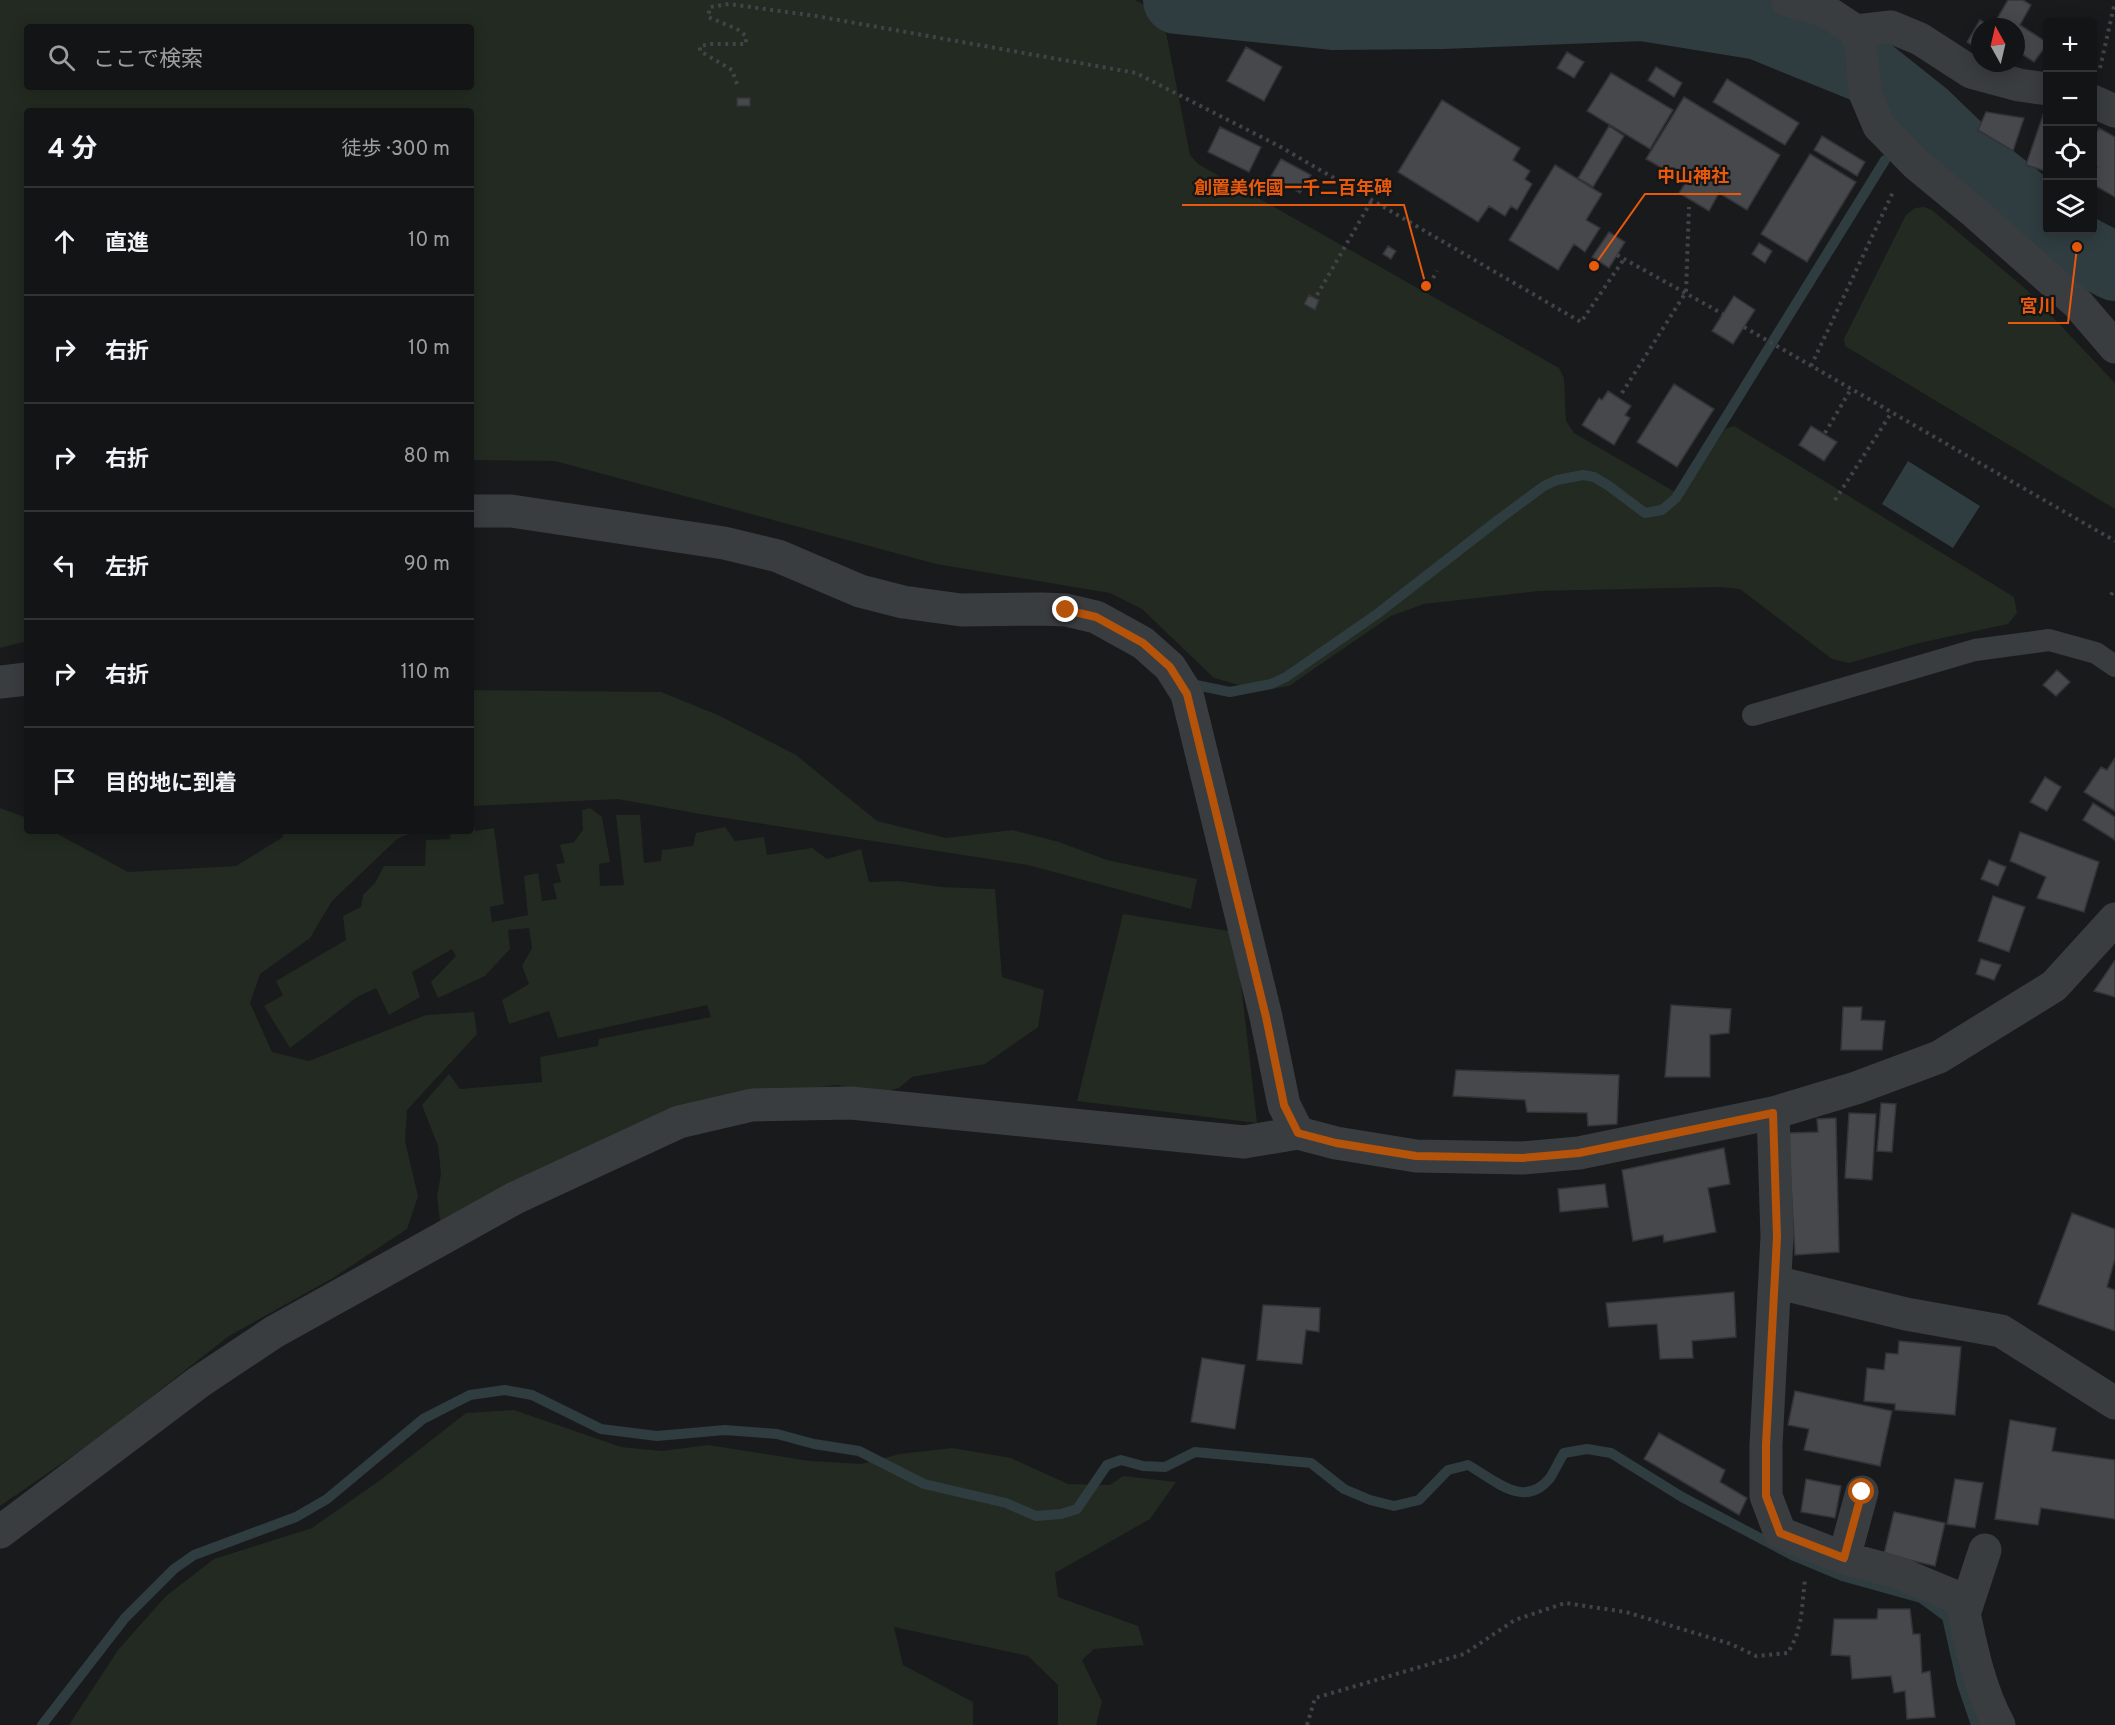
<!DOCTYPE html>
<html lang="ja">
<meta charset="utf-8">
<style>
:root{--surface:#131415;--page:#1c1d1e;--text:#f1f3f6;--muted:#9d9ea0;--line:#323334}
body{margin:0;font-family:Overpass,"Noto Sans JP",sans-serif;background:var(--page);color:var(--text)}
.controls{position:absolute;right:18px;top:18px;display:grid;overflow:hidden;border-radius:6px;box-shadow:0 3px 15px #0003}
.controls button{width:54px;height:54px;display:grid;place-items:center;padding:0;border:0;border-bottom:2px solid var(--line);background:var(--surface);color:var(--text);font:30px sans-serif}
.compass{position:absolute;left:1971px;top:18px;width:54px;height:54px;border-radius:50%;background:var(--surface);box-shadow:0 3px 15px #0003;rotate:352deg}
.stop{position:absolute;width:18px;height:18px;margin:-14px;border:4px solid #b45309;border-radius:50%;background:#fff}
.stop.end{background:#b45309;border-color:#fff;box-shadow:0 2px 6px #0008}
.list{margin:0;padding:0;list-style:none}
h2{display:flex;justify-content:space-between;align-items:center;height:78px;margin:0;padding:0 24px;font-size:26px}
h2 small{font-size:20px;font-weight:400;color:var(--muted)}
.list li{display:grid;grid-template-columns:39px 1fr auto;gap:18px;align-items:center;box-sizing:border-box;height:108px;padding:0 24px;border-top:2px solid var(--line)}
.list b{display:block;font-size:22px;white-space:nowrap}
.list em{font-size:20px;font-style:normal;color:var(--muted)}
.icon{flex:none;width:33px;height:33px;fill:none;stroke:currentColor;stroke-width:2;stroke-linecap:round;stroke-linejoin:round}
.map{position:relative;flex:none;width:2115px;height:1725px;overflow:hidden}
.search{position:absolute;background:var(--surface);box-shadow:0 3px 15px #0003;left:24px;top:24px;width:450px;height:66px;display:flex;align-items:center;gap:15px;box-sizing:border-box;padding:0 21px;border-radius:6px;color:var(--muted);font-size:22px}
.panel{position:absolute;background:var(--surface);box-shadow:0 3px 15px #0003;left:24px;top:108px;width:450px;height:726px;border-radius:6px}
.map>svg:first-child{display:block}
.green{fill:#222a21;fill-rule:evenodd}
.water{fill:#2f3c40}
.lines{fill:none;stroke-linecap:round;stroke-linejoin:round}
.stream{stroke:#2f3c40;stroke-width:10}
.river{stroke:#2f3c40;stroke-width:68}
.building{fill:#46484c;stroke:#333437;stroke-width:1.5}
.path{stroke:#404447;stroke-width:4;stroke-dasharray:3 4.5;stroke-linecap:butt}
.lane{stroke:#3a3d40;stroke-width:22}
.street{stroke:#3a3d40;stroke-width:33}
.route{stroke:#b45309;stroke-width:8}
.leader{fill:none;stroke:#e8590c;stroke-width:2}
.callout-dot{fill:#e8590c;stroke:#141517;stroke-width:2}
.callout-label{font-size:18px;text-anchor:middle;font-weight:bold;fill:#e8590c;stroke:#141517;stroke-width:4.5;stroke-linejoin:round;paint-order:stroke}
</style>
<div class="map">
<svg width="2115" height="1725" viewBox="0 0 2115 1725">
<rect width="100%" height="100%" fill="#191a1c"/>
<!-- green -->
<path class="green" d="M 0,0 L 1135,0 L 1156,12 L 1164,22 L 1190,155 L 1198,164 L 1559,368 L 1564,378 L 1566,421 L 1574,433 L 1675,492 L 1684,491 L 1725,429 L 1734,426 L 2014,597 L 2017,613 L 2008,624 L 1919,643 L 1849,663 L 1832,659 L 1740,589 L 1720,587 L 1539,591 L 1424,604 L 1391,616 L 1289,686 L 1260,691 L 1214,678 L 1142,609 L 1110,593 L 936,564 L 555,461 L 471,460 L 471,111 L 27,111 L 27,641 L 0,648 ZM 27,27 L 471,27 L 471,87 L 27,87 Z
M 1924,207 L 1932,210 L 2027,290 L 2115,383 L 2115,509 L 1845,346 L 1844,339 L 1906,215 L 1915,208 Z
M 471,690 L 661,692 L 718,715 L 796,755 L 877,821 L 946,838 L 1012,830 L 1059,842 L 1107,860 L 1197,879 L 1191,909 L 1028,865 L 700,814 L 618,799 L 471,806 Z
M 0,808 L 27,818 L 27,831 L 52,831 L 128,872 L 236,866 L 283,837 L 284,831 L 415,831 L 397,839 L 332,901 L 310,938 L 260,974 L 250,1003 L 272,1052 L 309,1061 L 426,1015 L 474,1012 L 477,1034 L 407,1110 L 405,1141 L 418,1196 L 407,1229 L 333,1278 L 229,1336 L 100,1437 L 0,1506 Z
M 590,808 L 602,817 L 610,862 L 599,864 L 600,886 L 624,885 L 616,815 L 640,815 L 644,863 L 661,861 L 662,850 L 693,846 L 696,833 L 725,827 L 735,841 L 764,837 L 767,855 L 812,848 L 827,859 L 861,849 L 869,882 L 899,881 L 941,887 L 995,889 L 1002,977 L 1044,990 L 1038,1027 L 985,1064 L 912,1077 L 899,1088 L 874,1095 L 838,1085 L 774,1093 L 440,1221 L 437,1197 L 441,1174 L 438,1146 L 422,1105 L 449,1074 L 460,1089 L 542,1082 L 540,1057 L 598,1046 L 599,1039 L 711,1017 L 707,1005 L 558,1038 L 549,1011 L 509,1024 L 502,1000 L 529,984 L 522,966 L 532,948 L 529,928 L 508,930 L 510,949 L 485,976 L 438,998 L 431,982 L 456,956 L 452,949 L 412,972 L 420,997 L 389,1015 L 376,988 L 357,997 L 290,1048 L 264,1006 L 283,995 L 276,981 L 346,940 L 343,916 L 361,907 L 363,895 L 375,883 L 384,866 L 425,866 L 426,840 L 450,839 L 451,831 L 471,831 L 471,818 L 473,817 L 475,831 L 494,828 L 504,904 L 490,907 L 492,922 L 528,915 L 524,876 L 538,873 L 542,901 L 557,899 L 553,884 L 561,882 L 556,864 L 565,863 L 560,845 L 574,842 L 583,830 L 582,810 Z
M 1123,914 L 1235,932 L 1257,1123 L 1077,1101 Z
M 514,1410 L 621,1447 L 662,1451 L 708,1445 L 810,1461 L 861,1464 L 900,1454 L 952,1448 L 1011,1458 L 1068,1484 L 1110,1485 L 1123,1476 L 1176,1482 L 1150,1519 L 1055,1573 L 1058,1597 L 1138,1626 L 1144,1645 L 1094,1649 L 1082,1660 L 1102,1702 L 1096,1725 L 1058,1725 L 1058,1685 L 1028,1656 L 894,1627 L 903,1665 L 973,1702 L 973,1725 L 69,1725 L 118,1650 L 166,1596 L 214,1559 L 312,1528 L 379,1481 L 466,1413 Z"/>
<!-- water -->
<path class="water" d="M 1908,461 L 1980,506 L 1953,548 L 1882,504 Z"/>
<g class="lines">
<!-- stream -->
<path class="stream" d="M 1191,684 L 1230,692 L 1271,684 L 1286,677 L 1377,614 L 1498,520 L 1544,486 L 1557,480 L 1583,475 L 1594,477 L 1609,486 L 1645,513 L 1662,510 L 1676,498 L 1885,160
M 42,1725 L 125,1618 L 174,1569 L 194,1555 L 296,1517 L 327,1499 L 423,1419 L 470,1395 L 505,1390 L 532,1395 L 601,1429 L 657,1436 L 725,1430 L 777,1434 L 814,1444 L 859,1451 L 924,1484 L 1006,1503 L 1036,1516 L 1061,1514 L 1077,1509 L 1107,1465 L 1121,1460 L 1143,1466 L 1165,1467 L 1195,1452 L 1311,1463 L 1344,1489 L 1370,1500 L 1394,1506 L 1419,1500 L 1448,1470 L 1468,1465 C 1495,1480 1524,1510 1550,1478 C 1555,1470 1559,1461 1564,1453 L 1587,1449 L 1611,1453 L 1682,1497 L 1794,1556 L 1842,1576 L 1921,1598 L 1947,1617 L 1962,1684 L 1976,1725"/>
<!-- river -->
<path class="river" d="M 1177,0 L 1333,16 L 1442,15 L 1642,7 L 1759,26 L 1870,71 L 1924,114 L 1978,166 L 2048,222
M 2056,230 L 2077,247 L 2115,267"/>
</g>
<!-- building -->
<path class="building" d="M 2008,0 L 2023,0 L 2031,5 L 2020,25 L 2048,43 L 2034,62 L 2016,50 L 2016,27 L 1992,27 Z
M 1980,20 L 1991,27 L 1980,27 L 1980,50 L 1967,42 Z
M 1246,47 L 1282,67 L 1264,101 L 1227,81 Z
M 1567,52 L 1584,62 L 1574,78 L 1557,68 Z
M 1656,67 L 1682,83 L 1674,97 L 1648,80 Z
M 1611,73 L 1673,110 L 1650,149 L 1587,111 Z
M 1727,79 L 1799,123 L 1785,145 L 1713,102 Z
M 1684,97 L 1780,155 L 1747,210 L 1719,193 L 1709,211 L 1679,193 L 1686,182 L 1646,159 Z
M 737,98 L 750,98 L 750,106 L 737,106 Z
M 1442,100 L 1520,148 L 1513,160 L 1530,171 L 1525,179 L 1532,184 L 1517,210 L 1511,206 L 1505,216 L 1489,206 L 1478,222 L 1398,172 Z
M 1986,112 L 2024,118 L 2013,151 L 1978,130 Z
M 2044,112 L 2048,113 L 2048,172 L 2026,165 Z
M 1609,126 L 1624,136 L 1593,187 L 1578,178 Z
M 1220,127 L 1261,147 L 1249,172 L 1208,152 Z
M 2099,128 L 2115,137 L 2115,197 L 2092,184 L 2092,175 L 2097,167 L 2092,164 L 2092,139 Z
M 1822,136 L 1865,162 L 1857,176 L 1814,150 Z
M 1810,154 L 1856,182 L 1807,262 L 1761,234 Z
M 1281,159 L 1311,175 L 1300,193 L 1271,176 Z
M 1555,165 L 1602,194 L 1586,220 L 1600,228 L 1585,252 L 1574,244 L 1558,270 L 1509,240 Z
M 1609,232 L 1625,242 L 1609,268 L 1592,257 Z
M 1759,243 L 1772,251 L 1765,263 L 1752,254 Z
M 1388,246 L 1396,251 L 1391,259 L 1383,254 Z
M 1309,295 L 1319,300 L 1315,310 L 1304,304 Z
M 1734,296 L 1755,310 L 1733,344 L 1712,331 Z
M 1674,384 L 1714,409 L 1677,467 L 1637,442 Z
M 1608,391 L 1631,406 L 1625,415 L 1630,418 L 1614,445 L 1582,425 L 1599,398 L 1602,400 Z
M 1811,426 L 1837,442 L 1824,461 L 1799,445 Z
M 2057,670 L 2070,682 L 2056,696 L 2043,685 Z
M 2115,758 L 2115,811 L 2084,792 L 2101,767 L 2107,770 Z
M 2045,777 L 2061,787 L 2047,811 L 2030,802 Z
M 2093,803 L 2115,817 L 2115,840 L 2083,820 Z
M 2020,832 L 2099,862 L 2084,912 L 2037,898 L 2046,877 L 2010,861 Z
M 1989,860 L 2006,867 L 1998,886 L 1981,879 Z
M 1993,896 L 2025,907 L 2009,952 L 1978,941 Z
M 1981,959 L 2001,965 L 1994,980 L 1976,974 Z
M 2115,960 L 2115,997 L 2094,991 Z
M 1671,1005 L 1731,1009 L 1729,1033 L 1710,1035 L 1710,1077 L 1665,1077 Z
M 1843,1007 L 1862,1007 L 1861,1020 L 1885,1021 L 1882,1050 L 1841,1050 Z
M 1456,1070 L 1619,1075 L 1617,1124 L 1588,1126 L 1587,1113 L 1527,1112 L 1525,1100 L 1453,1096 Z
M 1881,1103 L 1896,1104 L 1892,1152 L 1877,1151 Z
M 1849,1113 L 1876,1114 L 1872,1180 L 1845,1178 Z
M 1836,1118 L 1839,1252 L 1795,1255 L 1788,1133 L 1818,1132 L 1817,1119 Z
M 1724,1148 L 1730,1184 L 1708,1188 L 1716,1232 L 1664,1242 L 1663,1235 L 1633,1241 L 1622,1170 Z
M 1605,1184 L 1608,1207 L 1560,1212 L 1558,1189 Z
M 2072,1213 L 2115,1229 L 2115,1259 L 2107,1287 L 2115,1290 L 2115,1331 L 2038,1304 Z
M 1734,1292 L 1736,1337 L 1692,1341 L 1693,1358 L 1660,1359 L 1657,1324 L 1609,1327 L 1606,1303 Z
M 1263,1305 L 1320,1308 L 1319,1332 L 1306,1330 L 1302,1364 L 1257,1360 Z
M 1899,1341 L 1961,1347 L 1955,1415 L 1895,1410 L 1895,1404 L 1864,1401 L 1867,1368 L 1884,1370 L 1886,1353 L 1898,1354 Z
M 1202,1358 L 1245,1365 L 1235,1429 L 1191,1422 Z
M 1795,1391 L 1892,1411 L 1880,1466 L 1804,1450 L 1809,1429 L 1788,1425 Z
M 2010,1420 L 2056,1428 L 2052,1451 L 2115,1460 L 2115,1519 L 2041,1508 L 2038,1525 L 1995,1519 Z
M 1659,1433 L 1725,1470 L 1720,1482 L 1747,1498 L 1739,1515 L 1644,1459 Z
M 1806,1479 L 1841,1486 L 1835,1518 L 1801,1512 Z
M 1955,1479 L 1983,1483 L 1975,1528 L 1947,1524 Z
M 1894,1512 L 1945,1523 L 1935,1566 L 1884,1554 Z
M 1878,1609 L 1910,1609 L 1913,1634 L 1920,1634 L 1922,1673 L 1930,1671 L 1935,1717 L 1907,1719 L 1905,1691 L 1894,1693 L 1891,1676 L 1852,1679 L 1850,1656 L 1831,1655 L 1834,1619 L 1877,1619 Z"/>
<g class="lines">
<!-- path -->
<path class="path" d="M 2100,68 L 2115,2
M 737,84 L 732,70 L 700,51 L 700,46 L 710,44 L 746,44 L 746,36 L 737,29 L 708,17 L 710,7 L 729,4 L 816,16 L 1136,73 L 1279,146 L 1581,322 L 1624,259
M 1617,255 L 1723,314
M 1433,278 L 1437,271
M 1317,295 L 1372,200
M 1744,327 L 2115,541
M 1811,366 L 1894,190
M 1622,393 L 1686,292 L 1689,207
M 1825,433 L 1851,389
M 1835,500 L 1892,412
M 2111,595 L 2115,589
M 1307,1725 L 1315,1698 L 1464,1654 L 1515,1620 L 1565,1603 L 1626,1612 L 1731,1644 L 1756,1656 L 1788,1653 L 1796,1637 L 1801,1618 L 1805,1579"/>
<!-- lane -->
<path class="lane" d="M 1753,715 L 1975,650 L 2049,640 L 2096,653 L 2115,666"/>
<!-- street -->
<path class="street" d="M 1787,0 L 1824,10 L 1856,31 L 1861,45 L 1865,93 L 1879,126 L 1916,164 L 1973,211 L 2078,304 L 2115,347
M 1856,31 L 1891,27 L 1920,39 L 1971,72 L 2019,85 L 2048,89
M 2092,101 L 2115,111
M 471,511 L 511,511 L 724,543 L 778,556 L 860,591 L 903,602 L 961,610 L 1042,609 L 1066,610 L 1096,617 L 1143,643 L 1170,667 L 1187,694 L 1266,1017 L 1284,1105 L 1298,1133
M 0,682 L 27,679
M 1773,1113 L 1777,1237 L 1766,1445 L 1766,1496 L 1780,1533 L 1844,1558 L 1896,1572 L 1961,1599 C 1970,1641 1978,1687 1999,1725
M 1775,1282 L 1906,1314 L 2001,1331 L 2115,1403
M 0,1532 L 199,1382 L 274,1332 L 515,1198 L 679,1122 L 752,1105 L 851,1103 L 1244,1142 L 1298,1133 L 1336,1143 L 1416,1156 L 1522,1158 L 1579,1153 L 1773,1113 L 1856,1088 L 1939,1057 L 2054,986 L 2115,919
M 1844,1558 L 1862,1492
M 1964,1614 L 1985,1550"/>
</g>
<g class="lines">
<!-- route -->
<path class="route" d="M 1066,610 L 1096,617 L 1143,643 L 1170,667 L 1187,694 L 1266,1017 L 1284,1105 L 1298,1133 L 1336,1143 L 1416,1156 L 1522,1158 L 1579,1153 L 1773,1113 L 1777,1237 L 1766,1445 L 1766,1496 L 1780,1533 L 1844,1558 L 1862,1492"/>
</g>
<!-- callouts -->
<path class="leader" d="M1594 266L1645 194H1741M1426 286L1404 205H1182M2077 247L2068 323H2008"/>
<g class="callout-dot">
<circle cx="1594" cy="266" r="6"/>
<circle cx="1426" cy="286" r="6"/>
<circle cx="2077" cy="247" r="6"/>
</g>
<g class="callout-label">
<text x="1693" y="182">中山神社</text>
<text x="1293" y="194">創置美作國一千二百年碑</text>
<text x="2038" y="312">宮川</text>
</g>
</svg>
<div class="controls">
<button>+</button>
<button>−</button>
<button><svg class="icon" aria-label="locate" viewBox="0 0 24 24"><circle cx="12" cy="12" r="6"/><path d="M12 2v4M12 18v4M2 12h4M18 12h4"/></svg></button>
<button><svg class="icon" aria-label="layers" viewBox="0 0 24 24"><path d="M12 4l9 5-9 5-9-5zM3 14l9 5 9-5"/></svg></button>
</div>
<svg class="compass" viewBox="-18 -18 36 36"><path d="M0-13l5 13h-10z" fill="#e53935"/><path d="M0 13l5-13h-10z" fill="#9d9ea0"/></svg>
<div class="stop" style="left:1862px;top:1492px"></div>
<div class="stop end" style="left:1066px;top:610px"></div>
<div class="search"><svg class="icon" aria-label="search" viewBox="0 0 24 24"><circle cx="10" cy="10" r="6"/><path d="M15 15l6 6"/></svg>ここで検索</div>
<section class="panel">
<h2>4 分<small>徒歩 · 300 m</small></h2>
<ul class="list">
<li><svg class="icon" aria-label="ahead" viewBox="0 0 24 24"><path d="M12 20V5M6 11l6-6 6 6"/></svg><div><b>直進</b></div><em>10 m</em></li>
<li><svg class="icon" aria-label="right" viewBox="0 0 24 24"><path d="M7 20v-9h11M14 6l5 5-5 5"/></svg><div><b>右折</b></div><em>10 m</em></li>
<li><svg class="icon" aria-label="right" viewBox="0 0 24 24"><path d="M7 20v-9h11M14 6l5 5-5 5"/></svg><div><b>右折</b></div><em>80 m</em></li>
<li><svg class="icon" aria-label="left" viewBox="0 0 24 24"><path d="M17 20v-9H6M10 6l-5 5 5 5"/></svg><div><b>左折</b></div><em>90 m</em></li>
<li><svg class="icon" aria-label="right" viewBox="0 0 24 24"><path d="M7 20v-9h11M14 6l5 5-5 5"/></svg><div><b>右折</b></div><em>110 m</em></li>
<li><svg class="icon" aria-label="arrive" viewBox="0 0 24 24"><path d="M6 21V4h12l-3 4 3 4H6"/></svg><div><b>目的地に到着</b></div></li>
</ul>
</section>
</div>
